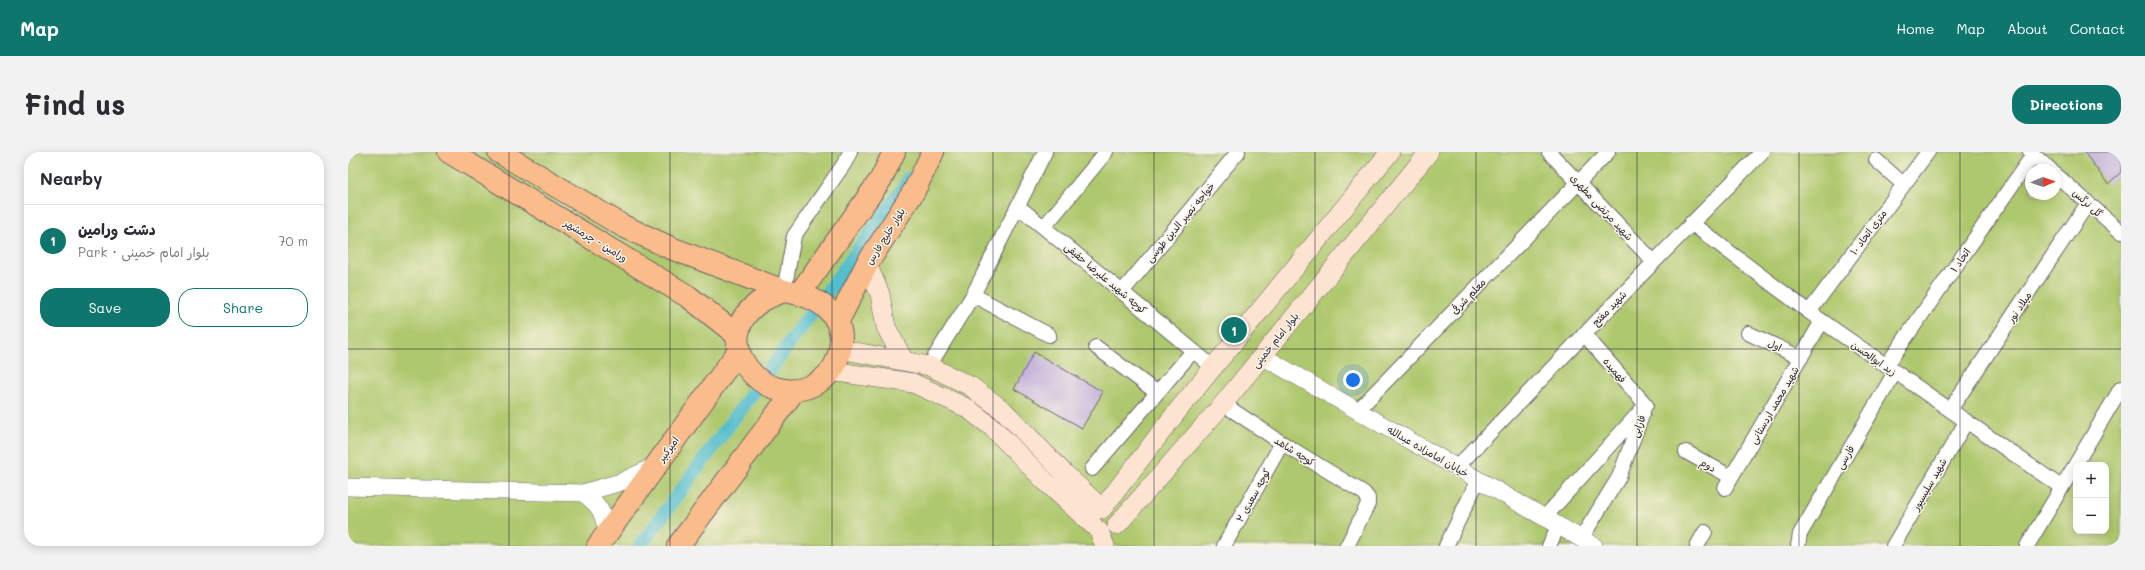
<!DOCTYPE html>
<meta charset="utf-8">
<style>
:root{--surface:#fff;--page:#f2f2f3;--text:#2b2b33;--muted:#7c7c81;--line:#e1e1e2;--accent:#0f766e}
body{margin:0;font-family:Mali,"Playpen Sans Arabic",sans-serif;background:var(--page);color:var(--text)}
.controls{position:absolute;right:12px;bottom:12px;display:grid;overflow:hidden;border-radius:8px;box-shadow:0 2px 10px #0003}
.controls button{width:36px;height:36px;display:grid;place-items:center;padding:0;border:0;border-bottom:1px solid var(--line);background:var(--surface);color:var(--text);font:20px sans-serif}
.compass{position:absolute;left:1677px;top:12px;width:36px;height:36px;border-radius:50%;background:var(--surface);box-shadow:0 2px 10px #0003;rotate:88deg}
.you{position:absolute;left:1005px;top:228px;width:14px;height:14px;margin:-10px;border:3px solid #fff;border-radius:50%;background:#1a73e8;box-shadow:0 0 0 6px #1a73e833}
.badge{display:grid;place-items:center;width:26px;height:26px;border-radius:50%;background:var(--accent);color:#fff;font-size:13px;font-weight:700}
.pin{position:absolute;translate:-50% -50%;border:2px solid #fff;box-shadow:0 1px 4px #0006}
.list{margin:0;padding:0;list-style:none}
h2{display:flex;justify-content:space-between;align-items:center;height:52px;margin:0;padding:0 16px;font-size:17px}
h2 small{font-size:13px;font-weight:400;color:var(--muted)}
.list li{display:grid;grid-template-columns:26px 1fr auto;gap:12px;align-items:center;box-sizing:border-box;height:72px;padding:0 16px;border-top:1px solid var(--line)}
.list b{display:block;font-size:15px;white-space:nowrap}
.list p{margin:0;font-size:13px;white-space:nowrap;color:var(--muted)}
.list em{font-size:13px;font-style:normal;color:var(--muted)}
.actions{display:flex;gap:8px;padding:12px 16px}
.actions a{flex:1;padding:9px 0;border:1px solid var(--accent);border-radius:16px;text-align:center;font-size:14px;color:var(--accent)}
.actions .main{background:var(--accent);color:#fff}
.map{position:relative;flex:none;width:1773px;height:394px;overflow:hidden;border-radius:16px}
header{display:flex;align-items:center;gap:24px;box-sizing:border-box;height:56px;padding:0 20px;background:var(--accent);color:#fff}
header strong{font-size:19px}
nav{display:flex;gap:22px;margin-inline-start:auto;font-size:14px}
.intro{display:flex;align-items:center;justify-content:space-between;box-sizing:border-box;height:96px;padding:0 24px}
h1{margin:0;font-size:28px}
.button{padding:10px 18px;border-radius:16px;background:var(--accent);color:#fff;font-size:14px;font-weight:700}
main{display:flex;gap:24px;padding:0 24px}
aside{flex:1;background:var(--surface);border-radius:16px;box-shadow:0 2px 10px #0003}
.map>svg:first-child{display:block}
.green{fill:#aec86d;stroke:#687554;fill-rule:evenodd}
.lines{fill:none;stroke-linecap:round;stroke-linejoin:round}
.canal{stroke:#52bdcd;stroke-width:14}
.building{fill:#c2b0dc}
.minor-casing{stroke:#6a6469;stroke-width:16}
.tertiary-casing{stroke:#6a6469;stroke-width:18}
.secondary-casing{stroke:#6a6469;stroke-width:20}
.primary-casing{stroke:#6a6469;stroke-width:24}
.trunk-casing{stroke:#6a6469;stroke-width:24}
.minor{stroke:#fff;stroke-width:14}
.tertiary{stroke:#fff;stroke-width:17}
.secondary{stroke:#fde4d1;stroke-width:19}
.primary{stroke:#fabc8b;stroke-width:22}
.trunk{stroke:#fabc8b;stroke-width:22}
.grid{fill:none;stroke:#22223b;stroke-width:1;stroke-opacity:0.55}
.labels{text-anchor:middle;stroke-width:3;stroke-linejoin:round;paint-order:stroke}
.street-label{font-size:10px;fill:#22223b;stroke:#fcf5e5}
</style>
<header>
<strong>Map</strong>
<nav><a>Home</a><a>Map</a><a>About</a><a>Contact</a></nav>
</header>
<div class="intro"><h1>Find us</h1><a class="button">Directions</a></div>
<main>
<aside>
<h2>Nearby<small></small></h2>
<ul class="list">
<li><span class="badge">1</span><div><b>دشت ورامین</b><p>Park · بلوار امام خمینی</p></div><em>70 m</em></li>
</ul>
<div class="actions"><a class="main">Save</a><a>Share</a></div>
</aside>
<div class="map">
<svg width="1773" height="394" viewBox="0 0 1773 394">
<rect width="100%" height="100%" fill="#fcf5e5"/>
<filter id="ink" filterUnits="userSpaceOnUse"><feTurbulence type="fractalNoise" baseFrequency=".025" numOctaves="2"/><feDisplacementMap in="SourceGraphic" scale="8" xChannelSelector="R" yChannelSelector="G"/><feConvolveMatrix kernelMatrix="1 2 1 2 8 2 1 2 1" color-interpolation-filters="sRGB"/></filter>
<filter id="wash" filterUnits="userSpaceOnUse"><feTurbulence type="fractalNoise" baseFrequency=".012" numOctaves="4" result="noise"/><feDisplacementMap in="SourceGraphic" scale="16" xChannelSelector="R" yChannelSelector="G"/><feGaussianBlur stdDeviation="0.9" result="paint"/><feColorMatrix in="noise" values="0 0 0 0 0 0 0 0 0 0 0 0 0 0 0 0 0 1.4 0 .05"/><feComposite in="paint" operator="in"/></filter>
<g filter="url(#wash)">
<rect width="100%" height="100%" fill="#f1debe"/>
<!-- green -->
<path class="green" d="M 0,0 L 1773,0 L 1773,394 L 0,394 ZM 1683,18 L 1707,18 L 1707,42 L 1683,42 ZM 1728,313 L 1758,313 L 1758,379 L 1728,379 Z"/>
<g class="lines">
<!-- canal -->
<path class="canal" d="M 292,394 L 555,37 L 560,27"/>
</g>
<g id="blocks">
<!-- building -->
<path class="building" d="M 1736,0 L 1773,0 L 1773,20 L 1760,32 Z
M 686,200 L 755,240 L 734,276 L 666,237 Z"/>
</g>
</g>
<g filter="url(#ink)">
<use href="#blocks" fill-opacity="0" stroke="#6a6469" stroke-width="1"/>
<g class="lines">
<!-- minor casing -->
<g class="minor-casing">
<path id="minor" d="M 1201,0 L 1306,110
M 1682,0 L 1703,18
M 1528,8 L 1555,32
M 1707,22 L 1773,80
M 671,55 L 865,215
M 1343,71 L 1461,160 L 1713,335
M 696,75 L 758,0
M 436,139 L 446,84 L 496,12 L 502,0
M 774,140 L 890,0
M 625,143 L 701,183
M 1461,160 L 1580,0
M 1400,181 L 1453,206
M 1236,182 L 1298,253
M 748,195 L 808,240
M 581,214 L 625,143 L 697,0
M 1538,214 L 1685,3
M 875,252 L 934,291 L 1016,341 L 1020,346 L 1020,352 L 999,394
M 1602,258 L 1740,51
M 1009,259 L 1260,0
M 1338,300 L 1383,325
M 1110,314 L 1306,110 L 1414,0
M 744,317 L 845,199
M 1377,336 L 1474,169
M 1196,366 L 1298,253
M 1233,387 L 1271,325 L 1295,261
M 876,394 L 934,291
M 1098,394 L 1130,328
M 1201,394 L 1210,374
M 1349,394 L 1357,380
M 1450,394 L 1452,382 L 1547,220
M 1545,394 L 1618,270
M 1679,394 L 1773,236"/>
</g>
<!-- tertiary casing -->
<g class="tertiary-casing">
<path id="tertiary" d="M 914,204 L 1246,394
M 0,335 L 235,341 L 273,330 L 309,313
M 235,341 C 253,354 254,360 260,381"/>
</g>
<!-- secondary casing -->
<g class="secondary-casing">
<path id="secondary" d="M 519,112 L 532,142 L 538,175 L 556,209
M 492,197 L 581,214 L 622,234 L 656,259 L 717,322 L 754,357 L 831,257 L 1042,0
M 483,219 L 565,231 L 619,256 L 645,276 L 698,330 L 745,373
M 769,373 L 875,252 L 1081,0
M 751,379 L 757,394"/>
</g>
<!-- primary casing -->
<g class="primary-casing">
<path id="primary" d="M 436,139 C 474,145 504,166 489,208 C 485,219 477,227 467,232 C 415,260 359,189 409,152 C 417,146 427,142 436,139 Z
M 452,141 L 533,27 L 546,0
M 490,169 L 519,112 L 566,39 L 585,0
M 250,394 L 390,200
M 330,394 L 446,239"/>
</g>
<!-- trunk casing -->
<g class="trunk-casing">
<path id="trunk" d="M 101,0 L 341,145 L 389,183
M 151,0 L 275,74 L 323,96 L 436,139"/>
</g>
<!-- minor -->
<use href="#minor" class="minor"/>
<!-- tertiary -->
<use href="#tertiary" class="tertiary"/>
<!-- secondary -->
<use href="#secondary" class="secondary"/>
<!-- primary -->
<use href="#primary" class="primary"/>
<!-- trunk -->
<use href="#trunk" class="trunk"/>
</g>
</g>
<!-- grid -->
<path class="grid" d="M 161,0 L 161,394M 322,0 L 322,394M 484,0 L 484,394M 645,0 L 645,394M 806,0 L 806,394M 967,0 L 967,394M 1128,0 L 1128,394M 1289,0 L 1289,394M 1451,0 L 1451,394M 1612,0 L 1612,394M 0,197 L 1773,197"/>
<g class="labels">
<!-- street labels -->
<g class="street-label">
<text transform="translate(1740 51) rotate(42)" y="4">گل نرگس</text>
<text transform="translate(1254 55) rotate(47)" y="4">شهید مرتضی مطهری</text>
<text transform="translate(832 70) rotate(-50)" y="4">خواجه نصیر الدین طوسی</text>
<text transform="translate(1520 80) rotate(-53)" y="4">۱۰ متری اتحاد</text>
<text transform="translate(537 84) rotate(-58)" y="4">بلوار خلیج فارس</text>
<text transform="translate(248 88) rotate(31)" y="4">ورامین - چرمشهر</text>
<text transform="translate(1612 108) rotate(-55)" y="4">اتحاد ۱</text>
<text transform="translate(758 126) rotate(40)" y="4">کوچه شهید علیرضا حقیقی</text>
<text transform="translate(1120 144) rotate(-46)" y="4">معلم شرقی</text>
<text transform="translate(1671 155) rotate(-56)" y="4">میلاد نور</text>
<text transform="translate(1261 156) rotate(-46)" y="4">شهید مفتح</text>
<text transform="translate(927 188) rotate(-51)" y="4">بلوار امام خمینی</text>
<text transform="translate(1427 193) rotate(25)" y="4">اول</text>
<text transform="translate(1526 206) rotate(35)" y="4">زید ابوالحسن</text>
<text transform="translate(1267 218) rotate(49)" y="4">فهمیده</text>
<text transform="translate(1426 253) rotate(-60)" y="4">شهید محمد اردستانی</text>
<text transform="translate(1290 274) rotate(-69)" y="4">فارابی</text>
<text transform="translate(320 297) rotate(-54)" y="4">امیرکبیر</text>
<text transform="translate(947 299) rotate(32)" y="4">کوچه شاهد</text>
<text transform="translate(1080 299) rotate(30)" y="4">خیابان امامزاده عبدالله</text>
<text transform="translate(1497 305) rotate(-59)" y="4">فارسی</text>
<text transform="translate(1360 313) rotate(29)" y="4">دوم</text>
<text transform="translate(1581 332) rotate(-60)" y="4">شهید سلیسپور</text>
<text transform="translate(905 343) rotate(-61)" y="4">کوچه سعدی ۲</text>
</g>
</g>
</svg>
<div class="controls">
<button>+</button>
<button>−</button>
</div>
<svg class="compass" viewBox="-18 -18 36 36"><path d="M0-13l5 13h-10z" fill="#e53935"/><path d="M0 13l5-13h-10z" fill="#7c7c81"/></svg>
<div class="you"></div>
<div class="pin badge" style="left:886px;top:178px">1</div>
</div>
</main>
